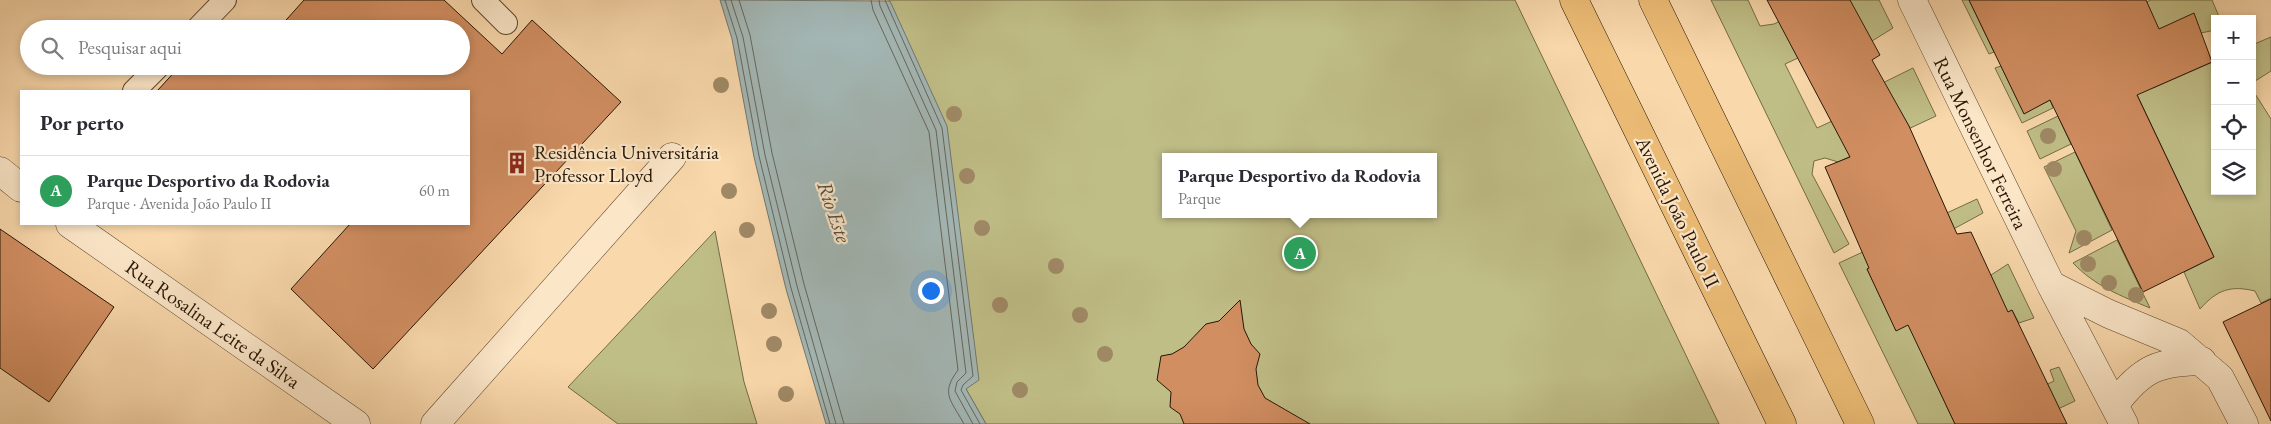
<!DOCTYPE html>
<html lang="pt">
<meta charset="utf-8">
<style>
:root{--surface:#fff;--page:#f7f7f7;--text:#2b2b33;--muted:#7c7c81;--line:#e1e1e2;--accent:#ea580c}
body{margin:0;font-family:"EB Garamond",serif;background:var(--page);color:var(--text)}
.controls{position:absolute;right:15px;top:15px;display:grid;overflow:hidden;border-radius:0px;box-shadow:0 2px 8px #0003}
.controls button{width:45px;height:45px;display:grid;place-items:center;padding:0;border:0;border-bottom:1px solid var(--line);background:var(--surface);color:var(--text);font:25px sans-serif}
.you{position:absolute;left:930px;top:290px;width:18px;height:18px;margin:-12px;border:4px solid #fff;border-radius:50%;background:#1a73e8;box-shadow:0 0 0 8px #1a73e833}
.badge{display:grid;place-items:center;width:32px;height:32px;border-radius:50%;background:var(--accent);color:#fff;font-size:16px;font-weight:700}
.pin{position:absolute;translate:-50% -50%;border:2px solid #fff;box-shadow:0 1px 5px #0006}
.popup{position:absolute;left:1162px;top:153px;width:275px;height:65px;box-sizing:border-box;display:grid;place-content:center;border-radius:0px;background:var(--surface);filter:drop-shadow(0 1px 4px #0005);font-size:16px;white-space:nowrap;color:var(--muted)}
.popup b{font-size:19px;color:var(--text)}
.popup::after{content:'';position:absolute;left:50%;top:100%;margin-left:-10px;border:10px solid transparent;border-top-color:var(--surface)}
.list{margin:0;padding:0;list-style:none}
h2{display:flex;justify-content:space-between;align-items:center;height:65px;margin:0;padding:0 20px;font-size:21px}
h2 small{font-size:16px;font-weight:400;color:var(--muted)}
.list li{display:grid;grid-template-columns:32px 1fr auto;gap:15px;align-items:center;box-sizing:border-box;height:70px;padding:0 20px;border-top:1px solid var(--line)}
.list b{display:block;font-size:19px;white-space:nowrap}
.list p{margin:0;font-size:16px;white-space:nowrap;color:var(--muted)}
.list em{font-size:16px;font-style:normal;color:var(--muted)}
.icon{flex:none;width:28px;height:28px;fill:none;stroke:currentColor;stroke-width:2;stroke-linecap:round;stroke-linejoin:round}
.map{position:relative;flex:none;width:2271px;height:424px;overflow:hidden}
.search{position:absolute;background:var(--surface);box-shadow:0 2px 8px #0003;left:20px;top:20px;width:450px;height:55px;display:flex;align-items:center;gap:12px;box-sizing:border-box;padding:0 18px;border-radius:28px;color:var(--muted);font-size:19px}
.panel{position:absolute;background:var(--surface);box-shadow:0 2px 8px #0003;left:20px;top:90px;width:450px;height:135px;border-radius:0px}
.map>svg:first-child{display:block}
.green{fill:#c0be87;stroke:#746a46;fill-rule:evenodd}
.water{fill:#a3b7b5;stroke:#71776f}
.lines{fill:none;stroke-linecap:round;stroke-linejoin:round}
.shore{stroke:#65665d;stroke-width:1}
.building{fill:#d18e61;stroke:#271605}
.service-casing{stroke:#5c462e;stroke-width:24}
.minor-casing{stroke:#5c462e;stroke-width:29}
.primary-casing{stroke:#271605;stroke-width:29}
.service{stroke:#fbe6c8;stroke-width:22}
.minor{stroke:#fbe6c8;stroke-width:28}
.primary{stroke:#ecbc76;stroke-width:28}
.tree{fill:#9f8965}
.labels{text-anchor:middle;stroke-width:4.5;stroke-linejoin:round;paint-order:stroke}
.street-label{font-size:20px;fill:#271605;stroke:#fbe6c8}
.poi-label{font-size:20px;fill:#271605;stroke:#fbe6c8;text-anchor:start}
.water-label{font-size:21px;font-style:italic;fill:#524e43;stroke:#fbe6c8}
</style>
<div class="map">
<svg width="2271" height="424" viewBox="0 0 2271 424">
<rect width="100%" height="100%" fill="#f9d8ab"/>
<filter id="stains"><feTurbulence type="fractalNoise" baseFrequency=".004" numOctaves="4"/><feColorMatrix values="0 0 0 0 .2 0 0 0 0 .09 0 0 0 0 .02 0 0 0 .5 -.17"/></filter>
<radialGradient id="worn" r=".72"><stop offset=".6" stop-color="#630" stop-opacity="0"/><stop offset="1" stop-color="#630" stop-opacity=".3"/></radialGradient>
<!-- green -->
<path class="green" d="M 889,0 L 1515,0 L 1719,424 L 986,424 L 966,389 ZM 1166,157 L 1434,157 L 1434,214 L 1166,214 Z
M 1711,0 L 1748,0 L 1760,26 L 1774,24 L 1823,0 L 1879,0 L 1893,28 L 1872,41 L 1798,58 L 1785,64 L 1817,128 L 1856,110 L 1850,99 L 1913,68 L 1936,116 L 1838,162 L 1825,158 L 1814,161 L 1812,174 L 1849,244 L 1834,253 Z
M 1962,0 L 1969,0 L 1994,52 L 1989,54 Z
M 2151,0 L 2212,0 L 2220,19 L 2215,19 L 2215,30 L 2201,33 L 2153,88 L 2215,61 L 2215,191 L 2252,191 L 2252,89 L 2271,119 L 2271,298 L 2261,303 L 2255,291 C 2230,285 2217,290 2200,309 L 2184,272 L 2214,257 L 2123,65 L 2113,16 Z
M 2271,37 L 2271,71 L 2252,83 L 2252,45 Z
M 2001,66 L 2024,113 L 2050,100 L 2053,108 L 2022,123 L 1995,68 Z
M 2058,116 L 2071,144 L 2040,159 L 2027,131 Z
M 2075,152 L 2112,230 L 2069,253 L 2076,231 L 2044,167 Z
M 1977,199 L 1983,213 L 1937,238 L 1867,269 L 1896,330 L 1964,301 L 1991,275 L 2008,264 L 2034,318 L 2019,323 L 2012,310 L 1956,337 L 1926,362 L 1955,424 L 1918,424 L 1839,263 Z
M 715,231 L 744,382 L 757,424 L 618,424 L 568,387 Z
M 2117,240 L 2150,308 C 2121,296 2095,286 2073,263 Z
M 2059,367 L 2075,401 L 2026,424 L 2007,424 L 2022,396 L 2054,381 L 2050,370 Z"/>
<!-- water -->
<path class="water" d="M 720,0 L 890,1 L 947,126 L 979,380 L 966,389 L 986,424 L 826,424 L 786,289 L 754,157 L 732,39 Z"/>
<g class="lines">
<!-- shore -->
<path class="shore" d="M 725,0 L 737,38 L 759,156 L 791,288 L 830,424
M 731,0 L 743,37 L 765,155 L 797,286 L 836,424
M 739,0 L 750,35 L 772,153 L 804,284 L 844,424
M 871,0 L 873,10 L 929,132 L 958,370 C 940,394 951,400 964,424
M 879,0 L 880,6 L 936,130 L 966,373 L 957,382 L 955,391 L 973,424
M 885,0 L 942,128 L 973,376 L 963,385 L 961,390 L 980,424"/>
</g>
<!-- building -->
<path class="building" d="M 304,0 L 444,0 L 502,54 L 532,20 L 621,102 L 373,369 L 291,289 L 350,224 L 469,224 L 469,91 L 157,91 L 180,66 L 461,66 L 461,29 L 278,29 Z
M 1767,0 L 1850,0 L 1880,55 L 1872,60 L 1909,126 L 1957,234 L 1971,232 L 2008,312 L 2012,310 L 2067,424 L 1955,424 L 1908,325 L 1896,331 L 1867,269 L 1869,268 L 1825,167 L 1850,157 Z
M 1969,0 L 2146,0 L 2159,29 L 2194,13 L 2212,62 L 2137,95 L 2214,257 L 2143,292 L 2050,100 L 2024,114 Z
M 0,229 L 114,307 L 49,402 L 0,368 Z
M 2271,299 L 2271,421 L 2223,322 Z
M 1240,300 L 1244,329 L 1251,344 L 1260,354 L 1256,369 L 1258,385 L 1265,398 L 1310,424 L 1184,424 L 1180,414 L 1170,407 L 1171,392 L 1157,380 L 1161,356 L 1172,354 L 1184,347 L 1206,324 L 1219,321 Z"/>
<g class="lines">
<!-- service casing -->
<g class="service-casing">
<path id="service" d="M 483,0 L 506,23
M 197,29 L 225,0
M 134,91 L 159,66"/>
</g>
<!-- minor casing -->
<g class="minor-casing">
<path id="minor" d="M 1912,0 L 2051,285 L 2124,424
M 0,171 L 21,188
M 70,224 L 356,424
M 2051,285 L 2109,314 L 2179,343 L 2220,378 L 2244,424
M 2115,404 C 2142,368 2158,362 2202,361
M 435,424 L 672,157"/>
</g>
<!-- primary casing -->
<g class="primary-casing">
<path id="primary" d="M 1574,0 L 1782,424
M 1653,0 L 1860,424"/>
</g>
<!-- service -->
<use href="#service" class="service"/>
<!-- minor -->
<use href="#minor" class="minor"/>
<!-- primary -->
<use href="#primary" class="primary"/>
</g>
<!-- trees -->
<g class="tree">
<circle cx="721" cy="85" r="8"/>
<circle cx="954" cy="114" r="8"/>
<circle cx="2048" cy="136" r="8"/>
<circle cx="2054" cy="169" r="8"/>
<circle cx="967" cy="176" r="8"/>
<circle cx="729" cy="191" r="8"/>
<circle cx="982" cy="228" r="8"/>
<circle cx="747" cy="230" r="8"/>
<circle cx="2084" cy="238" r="8"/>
<circle cx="2088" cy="264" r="8"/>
<circle cx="1056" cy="266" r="8"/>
<circle cx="2109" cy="283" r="8"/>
<circle cx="2136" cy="295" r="8"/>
<circle cx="1000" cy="305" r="8"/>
<circle cx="769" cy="311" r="8"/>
<circle cx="1080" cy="315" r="8"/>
<circle cx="774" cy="344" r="8"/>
<circle cx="1105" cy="354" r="8"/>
<circle cx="1020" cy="390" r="8"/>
<circle cx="786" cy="394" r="8"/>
</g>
<!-- icons -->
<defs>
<g id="building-bare" transform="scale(1.725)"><path d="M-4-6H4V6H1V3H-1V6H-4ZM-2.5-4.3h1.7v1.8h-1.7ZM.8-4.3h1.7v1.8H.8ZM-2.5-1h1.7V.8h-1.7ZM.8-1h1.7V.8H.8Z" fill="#8f2418" stroke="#fbe6c8" stroke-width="2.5" paint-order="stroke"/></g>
</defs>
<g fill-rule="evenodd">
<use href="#building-bare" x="517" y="163"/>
</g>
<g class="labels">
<!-- street labels -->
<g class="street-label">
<text transform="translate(1981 143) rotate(64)" y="7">Rua Monsenhor Ferreira</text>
<text transform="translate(1678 212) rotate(64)" y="7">Avenida João Paulo II</text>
<text transform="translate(213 324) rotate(35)" y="7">Rua Rosalina Leite da Silva</text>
</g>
<!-- poi labels -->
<g class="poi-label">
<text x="534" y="159">Residência Universitária<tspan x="534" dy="23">Professor Lloyd</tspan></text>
</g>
<!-- water labels -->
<g class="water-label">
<text transform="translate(834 212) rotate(71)" y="7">Rio Este</text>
</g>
</g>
<rect width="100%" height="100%" filter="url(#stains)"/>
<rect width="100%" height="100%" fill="url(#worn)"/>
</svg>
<div class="controls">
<button>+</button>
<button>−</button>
<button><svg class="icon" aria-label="locate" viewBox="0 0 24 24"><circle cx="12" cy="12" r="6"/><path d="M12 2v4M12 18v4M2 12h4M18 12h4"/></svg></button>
<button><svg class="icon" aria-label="layers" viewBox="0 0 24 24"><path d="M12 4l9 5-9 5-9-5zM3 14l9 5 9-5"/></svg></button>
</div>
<div class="you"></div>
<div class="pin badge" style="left:1300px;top:253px;background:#2e9e5b">A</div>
<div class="popup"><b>Parque Desportivo da Rodovia</b>Parque</div>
<div class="search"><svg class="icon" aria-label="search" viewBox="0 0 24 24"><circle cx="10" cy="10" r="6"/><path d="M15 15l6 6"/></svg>Pesquisar aqui</div>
<section class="panel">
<h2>Por perto<small></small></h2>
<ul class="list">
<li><span class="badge" style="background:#2e9e5b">A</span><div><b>Parque Desportivo da Rodovia</b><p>Parque · Avenida João Paulo II</p></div><em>60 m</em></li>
</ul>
</section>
</div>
